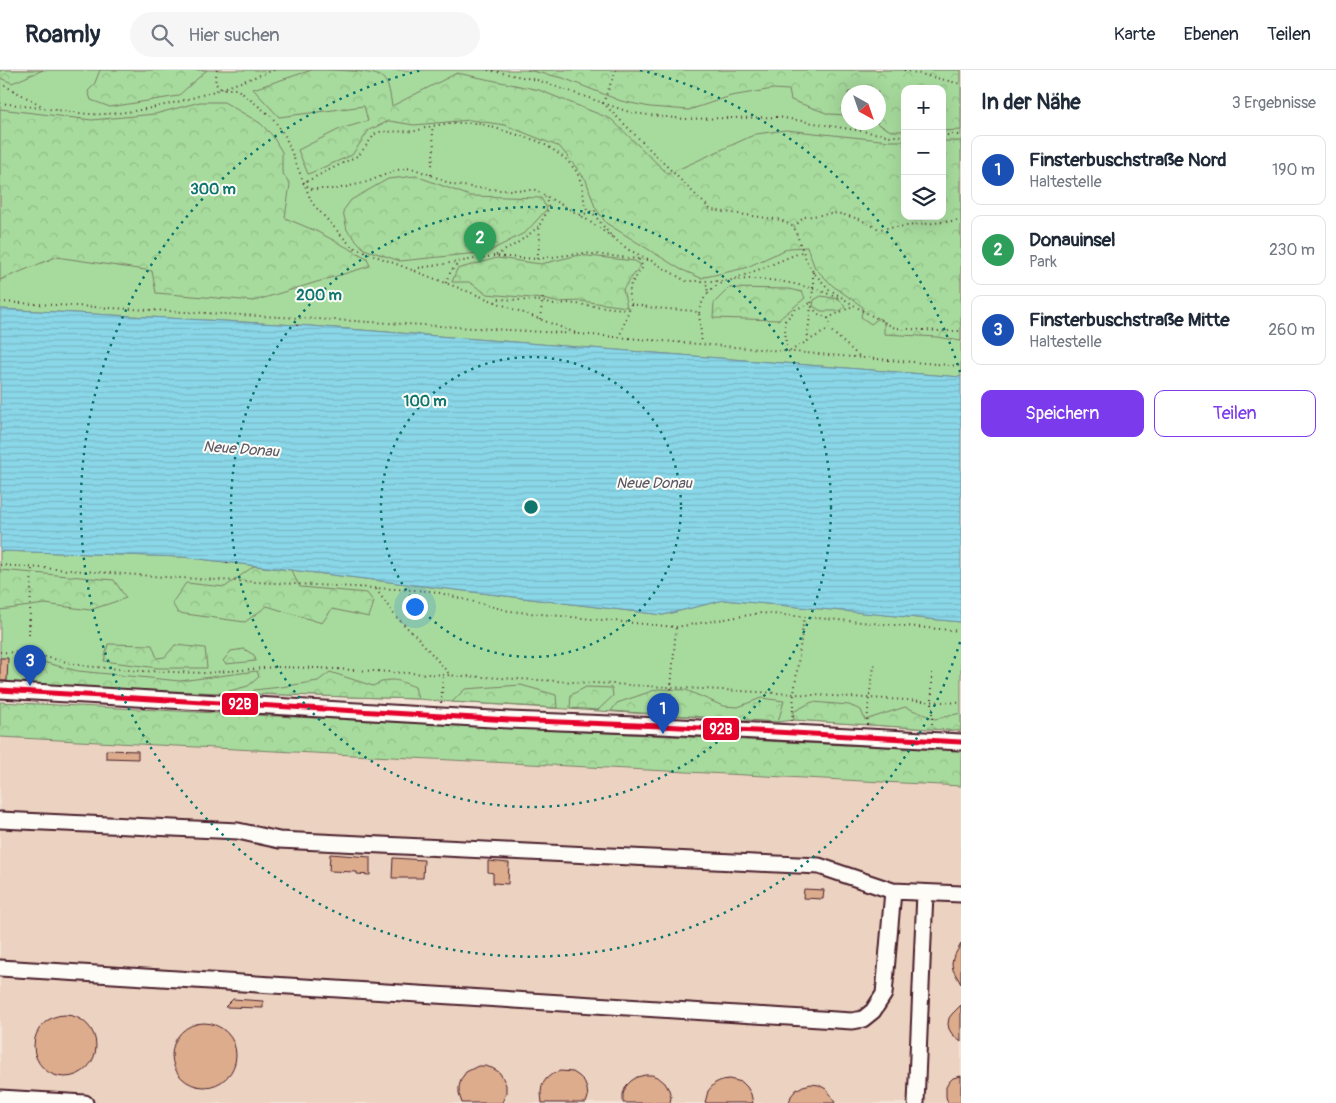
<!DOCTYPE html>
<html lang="de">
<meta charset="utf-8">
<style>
:root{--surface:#fff;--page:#f6f6f7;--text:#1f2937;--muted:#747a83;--line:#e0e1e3;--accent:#7c3aed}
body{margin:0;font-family:Pangolin,sans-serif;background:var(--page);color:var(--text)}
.controls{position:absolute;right:15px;top:15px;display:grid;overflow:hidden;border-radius:10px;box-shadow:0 5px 20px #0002}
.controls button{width:45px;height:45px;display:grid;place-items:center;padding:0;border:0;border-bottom:1px solid var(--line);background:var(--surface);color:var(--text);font:25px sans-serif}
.compass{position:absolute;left:841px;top:15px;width:45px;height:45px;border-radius:50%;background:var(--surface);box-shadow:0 5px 20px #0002;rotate:140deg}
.you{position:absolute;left:414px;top:536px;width:18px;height:18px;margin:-12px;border:4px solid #fff;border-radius:50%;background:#1a73e8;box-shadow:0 0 0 8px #1a73e833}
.badge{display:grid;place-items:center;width:32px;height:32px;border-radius:50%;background:var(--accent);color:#fff;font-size:16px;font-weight:700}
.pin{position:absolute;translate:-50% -41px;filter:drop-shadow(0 1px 2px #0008)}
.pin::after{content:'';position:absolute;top:26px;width:18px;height:15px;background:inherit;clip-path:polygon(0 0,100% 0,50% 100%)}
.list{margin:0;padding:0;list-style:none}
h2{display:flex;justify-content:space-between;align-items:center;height:65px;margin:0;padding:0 20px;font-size:21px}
h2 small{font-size:16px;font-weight:400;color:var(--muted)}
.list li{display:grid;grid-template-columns:32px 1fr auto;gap:15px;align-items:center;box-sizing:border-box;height:70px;margin:0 10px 10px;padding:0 10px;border:1px solid var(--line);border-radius:10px}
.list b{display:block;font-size:19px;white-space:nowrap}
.list p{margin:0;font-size:16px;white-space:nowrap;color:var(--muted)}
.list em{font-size:16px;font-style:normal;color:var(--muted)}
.actions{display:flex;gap:10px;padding:15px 20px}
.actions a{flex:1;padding:11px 0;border:1px solid var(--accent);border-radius:10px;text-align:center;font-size:18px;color:var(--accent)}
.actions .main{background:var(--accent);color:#fff}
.icon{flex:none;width:28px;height:28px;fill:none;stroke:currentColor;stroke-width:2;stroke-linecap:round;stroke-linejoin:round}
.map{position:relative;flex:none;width:961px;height:1033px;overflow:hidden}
header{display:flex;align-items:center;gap:30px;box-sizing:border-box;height:70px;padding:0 25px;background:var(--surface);border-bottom:1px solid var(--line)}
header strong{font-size:24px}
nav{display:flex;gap:28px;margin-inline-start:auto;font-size:18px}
.search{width:350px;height:45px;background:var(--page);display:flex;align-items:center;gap:12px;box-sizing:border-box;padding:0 18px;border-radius:28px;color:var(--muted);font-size:19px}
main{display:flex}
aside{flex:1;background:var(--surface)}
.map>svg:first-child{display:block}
.built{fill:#ecd3c1}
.green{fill:#a7db9d;stroke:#787d64;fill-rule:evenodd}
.forest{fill:url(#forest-crowns);stroke:#787d64}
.water{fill:url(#water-rules);stroke:#708d9c}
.building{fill:#dcac8d;stroke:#4a1f2b}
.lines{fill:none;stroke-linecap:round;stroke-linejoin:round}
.minor-casing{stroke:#4a1f2b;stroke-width:19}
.path{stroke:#4a1f2b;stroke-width:2;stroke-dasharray:1 4;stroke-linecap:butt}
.minor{stroke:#fdfcf7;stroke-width:15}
.bus-1-casing{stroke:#fdfcf7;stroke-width:9}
.bus-1{stroke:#e4002b;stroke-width:5}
.ring{fill:none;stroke:#0f766e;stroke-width:2.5;stroke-dasharray:2.5 5}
.labels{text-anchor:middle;stroke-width:4;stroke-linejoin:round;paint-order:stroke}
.water-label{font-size:15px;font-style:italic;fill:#5d5664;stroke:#fdfcf7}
.centre{fill:#0f766e;stroke:#fdfcf7;stroke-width:2.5}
.ring-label{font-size:15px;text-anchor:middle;font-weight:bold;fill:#0f766e;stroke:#fdfcf7;stroke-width:4;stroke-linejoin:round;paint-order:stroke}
.line-badge{stroke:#fdfcf7;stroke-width:2}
.badge-label{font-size:14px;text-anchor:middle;font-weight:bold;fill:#fff}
</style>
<header>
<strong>Roamly</strong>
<div class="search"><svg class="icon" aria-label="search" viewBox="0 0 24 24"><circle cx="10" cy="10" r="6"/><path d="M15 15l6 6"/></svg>Hier suchen</div>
<nav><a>Karte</a><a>Ebenen</a><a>Teilen</a></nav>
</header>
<main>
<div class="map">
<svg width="961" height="1033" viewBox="0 0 961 1033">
<defs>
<pattern id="forest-crowns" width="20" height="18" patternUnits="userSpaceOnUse" patternTransform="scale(1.25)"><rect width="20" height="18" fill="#a7db9d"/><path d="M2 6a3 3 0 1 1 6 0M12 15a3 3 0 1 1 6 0" fill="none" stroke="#91bc87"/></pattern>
<pattern id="water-rules" width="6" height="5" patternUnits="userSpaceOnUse" patternTransform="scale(1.25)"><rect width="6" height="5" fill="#89d7e8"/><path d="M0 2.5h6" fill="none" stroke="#78b8c7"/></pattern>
</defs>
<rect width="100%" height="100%" fill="#f3e4d7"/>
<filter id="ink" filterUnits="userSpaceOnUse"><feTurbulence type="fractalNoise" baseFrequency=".02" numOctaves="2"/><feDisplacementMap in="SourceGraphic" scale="10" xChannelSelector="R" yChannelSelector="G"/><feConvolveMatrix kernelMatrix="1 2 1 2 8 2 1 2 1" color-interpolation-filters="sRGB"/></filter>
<g filter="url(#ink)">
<!-- built -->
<path class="built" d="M 0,667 L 961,716 L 961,1033 L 0,1033 Z"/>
<!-- green -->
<path class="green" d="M 0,0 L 961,0 L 961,307 L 297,255 L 0,239 ZM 905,19 L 942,19 L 942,146 L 905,146 ZM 848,22 L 878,22 L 878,52 L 848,52 Z
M 0,481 L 183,487 L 663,545 L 724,530 L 961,552 L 961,661 L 795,650 L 778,652 L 452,632 L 418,629 L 253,624 L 0,615 Z"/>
<!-- forest -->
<path class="forest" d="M 0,0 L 43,0 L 12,13 L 0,8 Z
M 100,0 L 207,0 L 178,26 L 110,37 L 91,30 L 88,21 L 94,15 Z
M 312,0 C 328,0 372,0 382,7 C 390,15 390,25 392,36 L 457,3 L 539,20 L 611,49 L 668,104 L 756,64 L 786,60 L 890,71 L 905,71 L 905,146 L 942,146 L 942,71 L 961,71 L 961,271 L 937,267 L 884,264 L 884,252 L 879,248 L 871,254 L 861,247 L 863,237 L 833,216 L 815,198 L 807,177 L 789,178 L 745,198 L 701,208 L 680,199 L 606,153 L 595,137 L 586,110 L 560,77 L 505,55 L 470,50 L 414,55 L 389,51 L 369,60 L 352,85 L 308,104 L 298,80 L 340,59 L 368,51 L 364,36 L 279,47 L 253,19 Z
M 527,0 L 961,0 L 961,60 L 942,61 L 942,19 L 905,19 L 905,61 L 891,61 L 876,53 L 878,52 L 878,22 L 848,22 L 848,45 L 829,44 L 791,30 L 789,20 L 773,19 L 731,26 L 689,40 L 650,37 L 621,31 L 563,8 Z
M 200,32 L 224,32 L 260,53 L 272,65 L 282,82 L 282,102 L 290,114 L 285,148 L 316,161 L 367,188 L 370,196 L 254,231 L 156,223 L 152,201 L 56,187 L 0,210 L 0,39 L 92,50 L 155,44 Z
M 416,106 L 470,126 L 541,128 L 547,139 L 526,162 L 488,182 L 400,191 L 364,179 L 347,160 L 343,141 L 351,130 L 388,109 Z
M 579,185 L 635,191 L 641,195 L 623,219 L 627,237 L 581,231 L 556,232 L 543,229 L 487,224 L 469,212 L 452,212 L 457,199 L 497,188 L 541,194 Z
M 729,218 L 790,219 L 802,222 L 805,228 L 778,250 L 713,248 L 714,233 Z
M 821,226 L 839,229 L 845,237 L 840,241 L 821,241 L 813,236 L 814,230 Z
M 254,496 L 291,500 L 300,517 L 367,523 L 374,532 L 369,547 L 332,539 L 322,553 L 267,536 L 245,552 L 178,543 L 172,533 L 186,513 L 225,517 Z
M 0,500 L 114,510 L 126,528 L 90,540 L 45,534 L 0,540 Z
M 108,574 L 152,575 L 157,588 L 165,587 L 175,575 L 205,578 L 207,598 L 158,598 L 104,591 Z
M 244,579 L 254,585 L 256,591 L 226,594 L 223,591 L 231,581 Z
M 31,589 L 78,601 L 180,611 L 257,601 L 259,607 L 248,616 L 222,623 L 33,616 L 29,614 Z
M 330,602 L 373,616 C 392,606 397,610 415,617 L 418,629 L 253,624 L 254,620 L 281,617 L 318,611 Z
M 521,615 L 556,625 L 557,638 L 452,632 L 465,619 Z
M 586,617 L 612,618 L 613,626 L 598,640 L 570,638 L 571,625 Z
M 658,619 L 686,620 L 723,636 L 738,637 L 761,628 L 784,631 L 778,652 L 611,641 L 617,633 Z
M 0,632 L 961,681 L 961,716 L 0,667 Z
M 812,632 L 849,635 L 861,640 L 865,650 L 905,637 L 935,649 L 961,643 L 961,661 L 794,650 L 793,642 Z"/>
<!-- water -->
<path class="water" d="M 0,239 L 297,255 L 961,307 L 961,552 L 724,530 L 663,545 L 183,487 L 0,481 Z"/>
<!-- building -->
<path class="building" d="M 0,588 L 8,588 L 7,611 L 0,611 Z
M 106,680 L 138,681 L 138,689 L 106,688 Z
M 330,784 L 370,787 L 370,805 L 357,804 L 357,802 L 329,801 Z
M 393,788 L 424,790 L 423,808 L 392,808 Z
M 488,791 L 509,793 L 508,814 L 493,813 L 493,803 L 488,802 Z
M 804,819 L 824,820 L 823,829 L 803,828 Z
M 961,874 L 961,914 L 953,900 L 952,894 L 953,888 Z
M 233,929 L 263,931 L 263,938 L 225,937 Z
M 961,935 L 961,972 L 952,964 L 949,959 L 948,954 L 949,948 L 952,944 Z
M34 976a31 31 0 1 1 62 0a31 31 0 1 1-62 0Z
M172 985a32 32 0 1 1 64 0a32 32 0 1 1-64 0Z
M 478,996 L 485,996 L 492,998 L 499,1002 L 503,1008 L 506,1015 L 506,1023 L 502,1033 L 462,1033 L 459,1024 L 459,1017 L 461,1009 L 466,1002 Z
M 560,1001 L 573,1002 L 579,1006 L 584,1011 L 587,1019 L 588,1027 L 586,1033 L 542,1033 L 541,1023 L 542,1015 L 546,1009 L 552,1004 Z
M 645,1005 L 652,1005 L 659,1008 L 665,1013 L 669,1020 L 671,1027 L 670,1033 L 623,1033 L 623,1024 L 626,1016 L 631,1011 L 637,1007 Z
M 961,1006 L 961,1033 L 948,1033 L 946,1027 L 946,1017 L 949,1012 L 953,1008 Z
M 729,1009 L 742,1012 L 747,1017 L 751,1024 L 753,1033 L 705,1033 L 708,1021 L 715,1013 L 722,1010 Z
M 811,1014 L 819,1015 L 826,1019 L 831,1025 L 835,1033 L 789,1033 L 791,1026 L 796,1020 L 803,1016 Z"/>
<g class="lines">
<!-- minor casing -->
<g class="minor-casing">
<path id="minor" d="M 0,620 L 509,650 L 661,656 L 961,672
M 0,750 L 238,761 L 279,770 L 819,796 L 893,821 L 961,824
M 0,898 L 852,951 L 863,949 L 873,941 L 884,924 L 893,821
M 0,1028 L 85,1033
M 916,1033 L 925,823"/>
</g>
<!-- path -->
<path class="path" d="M 217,0 L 215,13 L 221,19 L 237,19 L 272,47 L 285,66 L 312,133 L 352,177 L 576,263
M 488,0 L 537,10 L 632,43 L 684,49 L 778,47 L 891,66 L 905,66
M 616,0 L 603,33 L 711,140 L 781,150 L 794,157 L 807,192 L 813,202 L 829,219 L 844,229 L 863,241 L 895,258 L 939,261 L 961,261
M 904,0 L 961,14
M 0,13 L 44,37
M 0,33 C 19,35 38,38 57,40 C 72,42 88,45 103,44 C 163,41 219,20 274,0
M 942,65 L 961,65
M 431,105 L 434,77 L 432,56
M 580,145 L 599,140
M 794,157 L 804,147 L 837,143 L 859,149 L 879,159 L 961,150
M 612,167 L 580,145 L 535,120 L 499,120 L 453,115 L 431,105 L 411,98 L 397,100 L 367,112 L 337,119 L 312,119 L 303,113 L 359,85 L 375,64 L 380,62 L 415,61 L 432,56 L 452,53 L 478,53 L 538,71 L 552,79 L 567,90 L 577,102 L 582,115 L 585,136 L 587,139 L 592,142 L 612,167 L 629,180 L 650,190 L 686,211 L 729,211 L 768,196 L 804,181
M 496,185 C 511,178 527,167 539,156
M 537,189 L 540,171 L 539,156 L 549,138 L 545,126
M 415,201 L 419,198 L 494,186 L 537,189 L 584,183 L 648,190
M 813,202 L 813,219 L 811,236 L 818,244 L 828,248 L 853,236
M 734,210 C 766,206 809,215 839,228
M 446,213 C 448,205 452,198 460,193
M 708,223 L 713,218 L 724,211
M 0,232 L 336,250 L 579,264 L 961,296
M 495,232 L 498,229 L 542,231 L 553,235 L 567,233 L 622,239 L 630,238
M 631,234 L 654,238 L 694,241 L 699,243 L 702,274
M 699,243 L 703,230 L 708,223 L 706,211
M 828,248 L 829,259 L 860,287
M 540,249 L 543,226
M 297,255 L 297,259
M 619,268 L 631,234 L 629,225 L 631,213 L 634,210 L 643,197 L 636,184
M 807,271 L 811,236
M 786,281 L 785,251 L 796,239 L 811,233
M 790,281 L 829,259
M 227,493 L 228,489
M 0,495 L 179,508 L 432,521 L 509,541 L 676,557 L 761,543 L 961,561
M 376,519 L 395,546 L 418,568 L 451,606
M 0,582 L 28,583 L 84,596 L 142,601 L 206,603 L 275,597 L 317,598 L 961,633
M 932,603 L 932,658
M 27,610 L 32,497
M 441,633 L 443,606
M 669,644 L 676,557
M 792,651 L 794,624 L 804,547
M 867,655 L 869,628 L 875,591"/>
<!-- minor -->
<use href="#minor" class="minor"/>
<!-- bus-1 casing -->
<g class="bus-1-casing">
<path id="bus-1" d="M 0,620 L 509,650 L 661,656 L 961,672"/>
</g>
<!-- bus-1 -->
<use href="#bus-1" class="bus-1"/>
</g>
</g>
<!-- distance rings -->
<g class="ring">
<circle cx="531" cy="437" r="150"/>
<circle cx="531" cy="437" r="300"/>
<path d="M960 572A450 450 0 1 1 422 0M640 0A450 450 0 0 1 960 302"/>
</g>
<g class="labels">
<!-- water labels -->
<g class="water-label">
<text transform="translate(241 379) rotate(4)" y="5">Neue Donau</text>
<text x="654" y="418">Neue Donau</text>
</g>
</g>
<circle cx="531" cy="437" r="8" class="centre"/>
<g class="ring-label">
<text x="213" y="124">300 m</text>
<text x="319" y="230">200 m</text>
<text x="425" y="336">100 m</text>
</g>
<g class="line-badge">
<rect x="221" y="622" width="38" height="24" rx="5" fill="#e4002b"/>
<rect x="702" y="647" width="38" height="24" rx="5" fill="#e4002b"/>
</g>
<g class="badge-label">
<text x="240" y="639">92B</text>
<text x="721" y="664">92B</text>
</g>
</svg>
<div class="controls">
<button>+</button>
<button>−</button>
<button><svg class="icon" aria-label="layers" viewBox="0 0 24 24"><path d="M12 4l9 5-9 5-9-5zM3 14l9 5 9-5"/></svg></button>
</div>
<svg class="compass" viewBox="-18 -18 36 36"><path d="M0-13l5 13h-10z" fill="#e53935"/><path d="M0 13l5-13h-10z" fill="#747a83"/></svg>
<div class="you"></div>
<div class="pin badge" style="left:663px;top:664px;background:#1a4fb4">1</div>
<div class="pin badge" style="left:480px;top:193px;background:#2e9e5b">2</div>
<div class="pin badge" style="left:30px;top:616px;background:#1a4fb4">3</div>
</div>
<aside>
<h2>In der Nähe<small>3 Ergebnisse</small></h2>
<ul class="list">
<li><span class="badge" style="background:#1a4fb4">1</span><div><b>Finsterbuschstraße Nord</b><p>Haltestelle</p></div><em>190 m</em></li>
<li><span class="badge" style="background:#2e9e5b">2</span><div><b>Donauinsel</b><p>Park</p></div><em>230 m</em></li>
<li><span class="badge" style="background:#1a4fb4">3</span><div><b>Finsterbuschstraße Mitte</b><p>Haltestelle</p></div><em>260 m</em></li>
</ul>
<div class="actions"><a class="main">Speichern</a><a>Teilen</a></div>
</aside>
</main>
